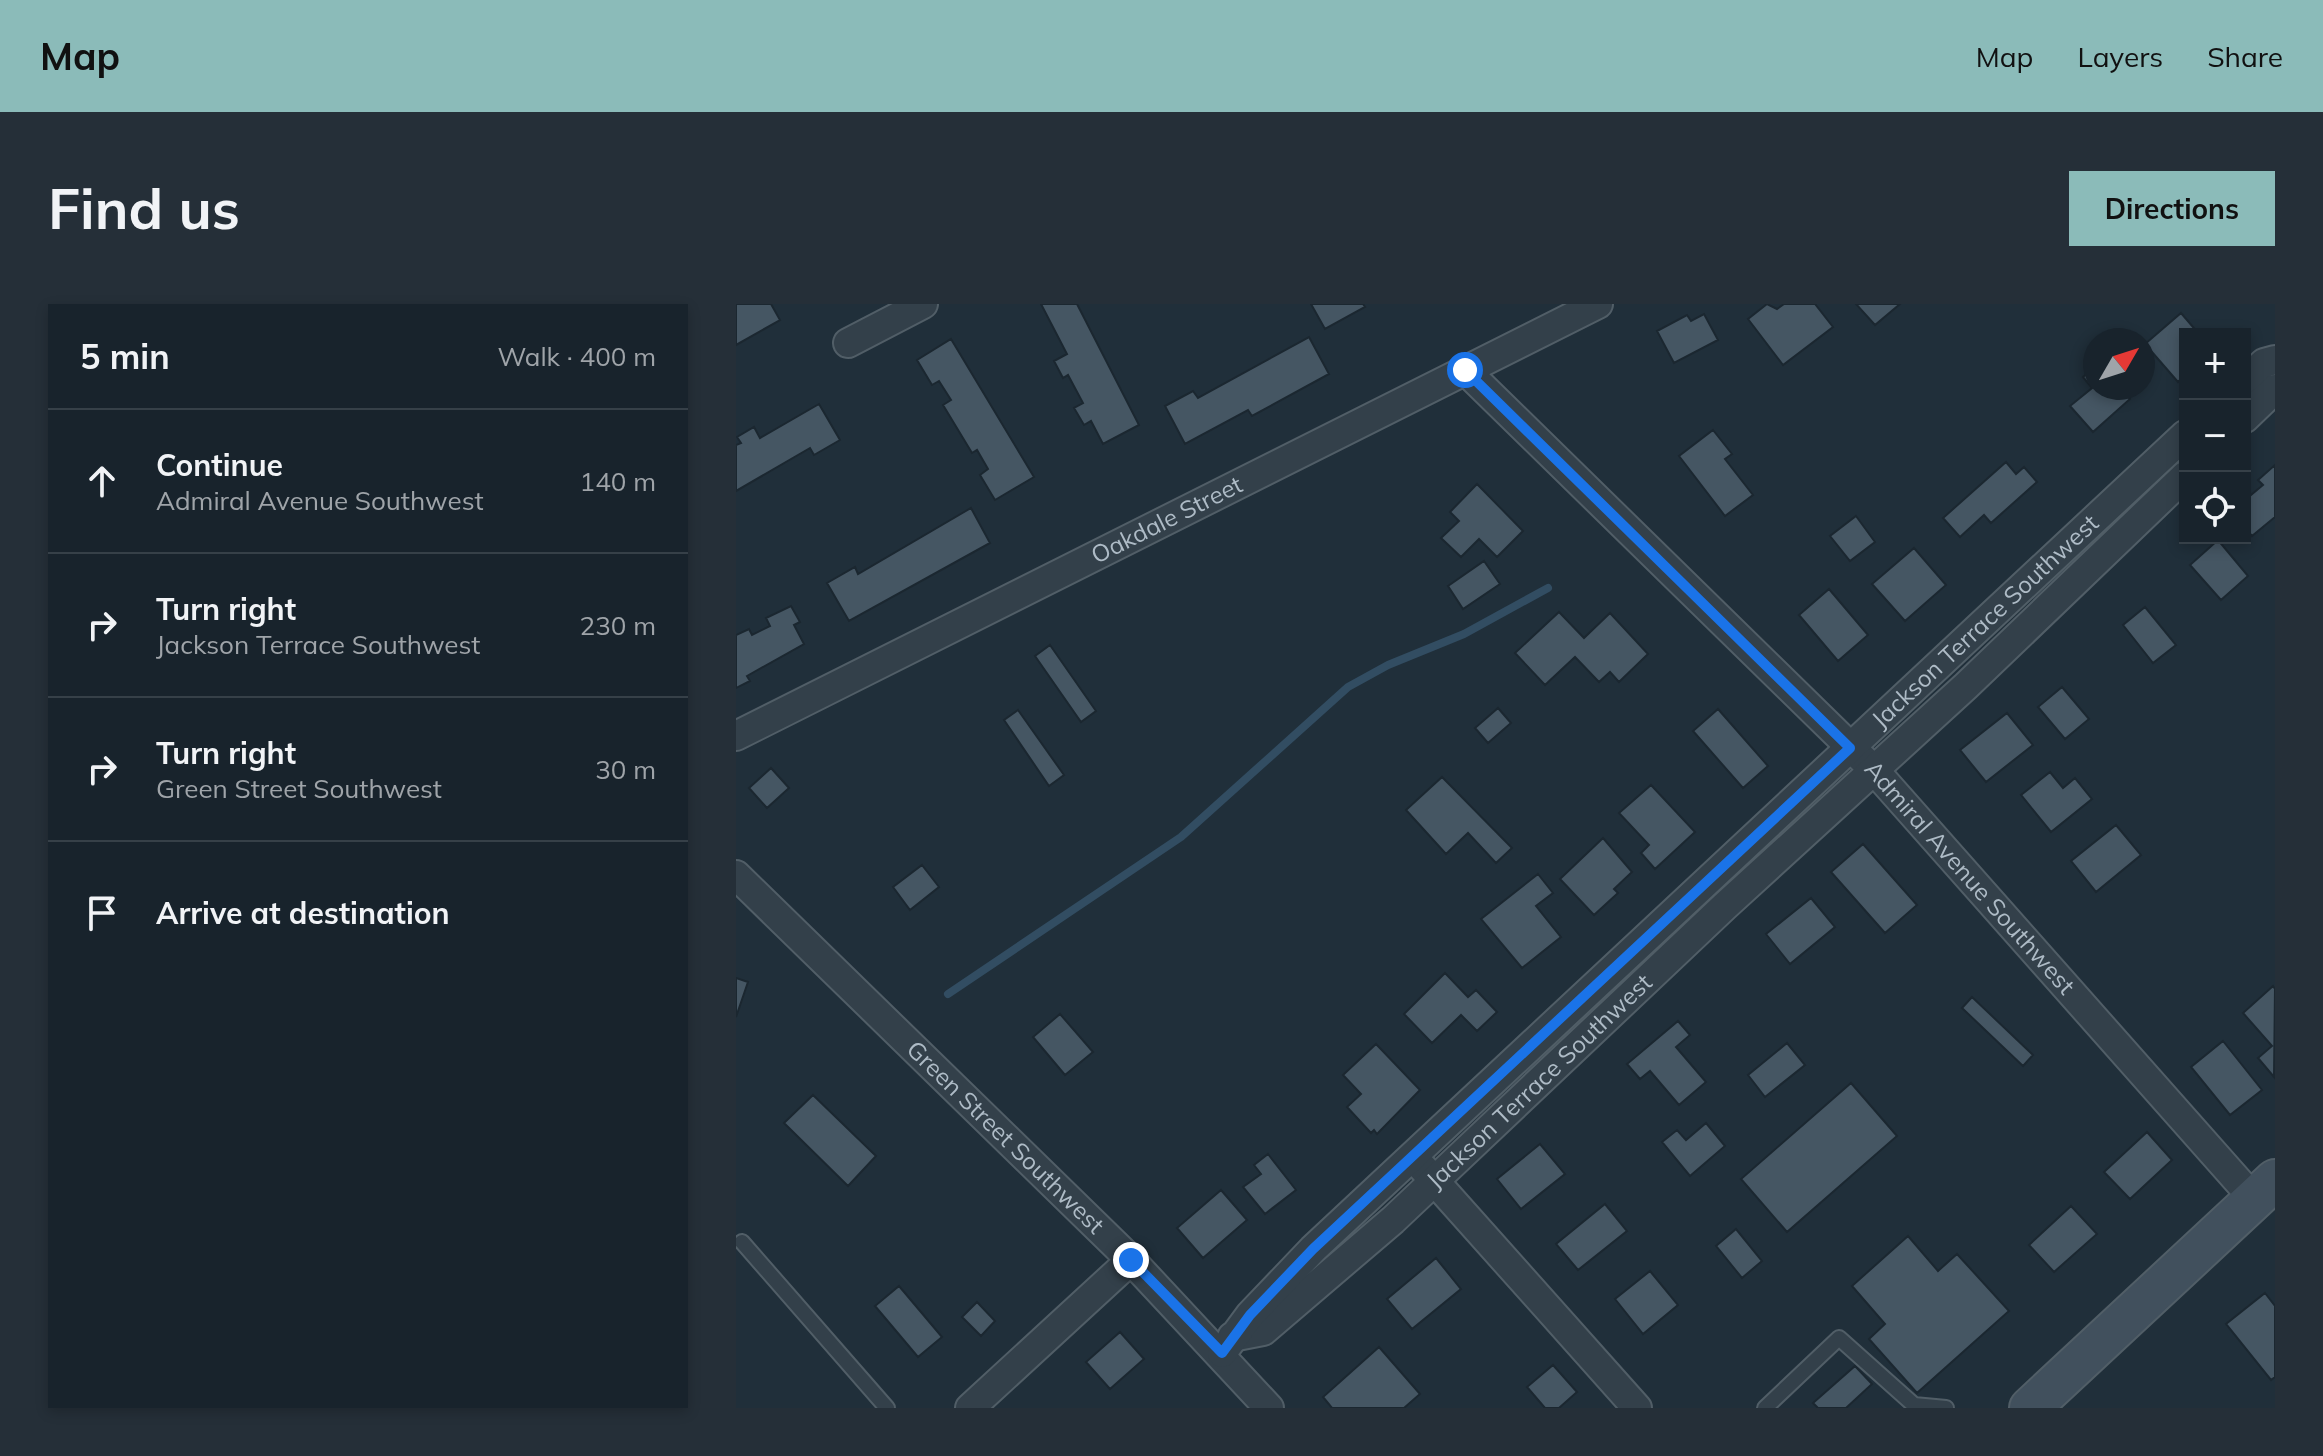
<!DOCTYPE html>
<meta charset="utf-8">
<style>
:root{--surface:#18232c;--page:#252f38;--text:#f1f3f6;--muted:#9fa4a9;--line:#364048;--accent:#8bbbb9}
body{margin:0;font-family:Mulish,sans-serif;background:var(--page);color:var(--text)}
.controls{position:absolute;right:24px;top:24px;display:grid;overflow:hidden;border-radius:0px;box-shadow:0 4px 12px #0003}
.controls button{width:72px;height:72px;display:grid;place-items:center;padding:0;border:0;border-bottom:2px solid var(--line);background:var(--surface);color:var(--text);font:40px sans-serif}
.compass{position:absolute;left:1347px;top:24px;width:72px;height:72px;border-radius:50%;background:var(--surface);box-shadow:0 4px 12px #0003;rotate:51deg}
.stop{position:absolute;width:24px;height:24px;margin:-18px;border:6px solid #1a73e8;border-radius:50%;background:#fff}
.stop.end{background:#1a73e8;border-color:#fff;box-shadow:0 2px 8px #0008}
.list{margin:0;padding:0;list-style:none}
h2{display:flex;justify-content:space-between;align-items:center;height:104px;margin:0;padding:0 32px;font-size:34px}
h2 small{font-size:26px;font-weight:400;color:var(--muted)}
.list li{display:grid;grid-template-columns:52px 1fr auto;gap:24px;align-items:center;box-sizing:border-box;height:144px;padding:0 32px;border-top:2px solid var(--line)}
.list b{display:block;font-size:30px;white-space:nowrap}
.list p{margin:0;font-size:26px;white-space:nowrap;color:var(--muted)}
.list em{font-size:26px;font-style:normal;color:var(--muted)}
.icon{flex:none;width:44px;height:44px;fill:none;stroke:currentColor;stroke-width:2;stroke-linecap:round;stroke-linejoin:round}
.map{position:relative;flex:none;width:1539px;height:1104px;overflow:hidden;border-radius:0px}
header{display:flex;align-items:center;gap:48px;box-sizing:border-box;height:112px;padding:0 40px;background:var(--accent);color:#111}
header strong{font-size:38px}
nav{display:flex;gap:44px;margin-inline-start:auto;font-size:28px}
.intro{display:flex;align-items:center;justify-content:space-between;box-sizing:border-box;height:192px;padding:0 48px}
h1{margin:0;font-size:56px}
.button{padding:20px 36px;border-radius:0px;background:var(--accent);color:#111;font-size:28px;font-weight:700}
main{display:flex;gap:48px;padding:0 48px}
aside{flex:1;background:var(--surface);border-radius:0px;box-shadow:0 4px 12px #0003}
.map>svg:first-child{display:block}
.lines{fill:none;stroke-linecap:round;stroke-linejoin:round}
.stream{stroke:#324d62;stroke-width:8}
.building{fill:#455663;stroke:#1b2730;stroke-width:2}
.service-casing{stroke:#515e67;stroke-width:18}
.minor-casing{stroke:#515e67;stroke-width:32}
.secondary-casing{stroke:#515e67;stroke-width:44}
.service{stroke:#33404a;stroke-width:14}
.minor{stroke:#33404a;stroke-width:28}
.secondary{stroke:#41505d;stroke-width:40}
.route{stroke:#1a73e8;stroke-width:10}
.labels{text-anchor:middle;stroke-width:8;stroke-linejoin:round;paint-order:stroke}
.street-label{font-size:24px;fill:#aebbc6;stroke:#19252e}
</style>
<header>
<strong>Map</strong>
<nav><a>Map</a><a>Layers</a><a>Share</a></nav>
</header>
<div class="intro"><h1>Find us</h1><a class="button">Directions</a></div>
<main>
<aside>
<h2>5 min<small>Walk · 400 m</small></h2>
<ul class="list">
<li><svg class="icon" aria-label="ahead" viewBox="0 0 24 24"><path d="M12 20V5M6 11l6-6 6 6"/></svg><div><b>Continue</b><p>Admiral Avenue Southwest</p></div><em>140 m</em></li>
<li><svg class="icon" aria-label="right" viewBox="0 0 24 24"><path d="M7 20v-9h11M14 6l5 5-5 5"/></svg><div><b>Turn right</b><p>Jackson Terrace Southwest</p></div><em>230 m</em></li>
<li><svg class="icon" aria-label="right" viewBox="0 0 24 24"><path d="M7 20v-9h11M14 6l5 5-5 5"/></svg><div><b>Turn right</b><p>Green Street Southwest</p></div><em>30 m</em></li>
<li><svg class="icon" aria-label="arrive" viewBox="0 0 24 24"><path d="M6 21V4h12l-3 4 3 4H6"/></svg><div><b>Arrive at destination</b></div></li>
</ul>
</aside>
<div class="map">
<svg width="1539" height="1104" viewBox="0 0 1539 1104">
<rect width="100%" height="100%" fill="#202f3a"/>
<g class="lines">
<!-- stream -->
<path class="stream" d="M 212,690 L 445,533 L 612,383 L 652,361 L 728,330 L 812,284"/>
</g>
<!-- building -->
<path class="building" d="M 0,0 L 35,0 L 44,16 L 0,41 Z
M 305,0 L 341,0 L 403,121 L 367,140 L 355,117 L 348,121 L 338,104 L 347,99 L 332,71 L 327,74 L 318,57 L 331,50 Z
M 575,0 L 627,0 L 629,3 L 589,25 Z
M 1031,0 L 1041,5 L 1048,0 L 1079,0 L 1097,23 L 1047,61 L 1012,15 Z
M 1120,0 L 1164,0 L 1139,21 Z
M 1445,9 L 1463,30 L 1449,30 L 1449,71 L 1442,78 L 1409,40 Z
M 968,10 L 982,36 L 938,59 L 921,27 L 951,11 L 955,17 Z
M 573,33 L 593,70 L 516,112 L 512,106 L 449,140 L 429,102 L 457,87 L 462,94 Z
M 215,35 L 298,173 L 259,196 L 244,171 L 252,165 L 241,146 L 236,149 L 207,101 L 215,96 L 203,77 L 196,81 L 181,56 Z
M 1359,62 L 1359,84 L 1385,84 L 1394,95 L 1357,128 L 1334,102 L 1356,84 L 1347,73 Z
M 83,100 L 104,136 L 78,151 L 74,144 L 0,187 L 0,141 L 5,139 L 1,133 L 18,123 L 24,134 Z
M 977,126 L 996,150 L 989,155 L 1017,191 L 989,212 L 943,152 Z
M 1270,158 L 1280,170 L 1288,163 L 1301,178 L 1255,219 L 1248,211 L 1224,233 L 1207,214 Z
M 1539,161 L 1539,213 L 1516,232 L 1509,224 L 1509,196 L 1527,181 L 1522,176 Z
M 741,180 L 787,227 L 761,253 L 743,235 L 725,253 L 705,234 L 723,217 L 714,208 Z
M 235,204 L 254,239 L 113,317 L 91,279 L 119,263 L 122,270 Z
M 1120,212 L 1139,238 L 1114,257 L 1094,232 Z
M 1482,236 L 1512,272 L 1485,296 L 1454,261 Z
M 1178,244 L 1210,281 L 1169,317 L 1136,280 Z
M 748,257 L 764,280 L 727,305 L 712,282 Z
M 1093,285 L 1132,331 L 1102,357 L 1063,311 Z
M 55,302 L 64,318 L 58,321 L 68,340 L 11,372 L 14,377 L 0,384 L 0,331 L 13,325 L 16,331 L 34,322 L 30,314 Z
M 1409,303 L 1440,341 L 1417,359 L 1387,321 Z
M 823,308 L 848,334 L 874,309 L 912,350 L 883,378 L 874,368 L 863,378 L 839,353 L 809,381 L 779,349 Z
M 314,341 L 360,407 L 345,418 L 299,352 Z
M 1326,383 L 1353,415 L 1329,435 L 1302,403 Z
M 762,404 L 775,419 L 752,439 L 739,424 Z
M 982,405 L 1032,462 L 1007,484 L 957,427 Z
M 282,406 L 328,471 L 313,482 L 268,416 Z
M 1271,409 L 1297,441 L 1250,478 L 1224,446 Z
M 35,464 L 53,484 L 31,504 L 13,484 Z
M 1314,468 L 1327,484 L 1339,474 L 1356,495 L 1315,528 L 1285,491 Z
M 706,473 L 776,544 L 760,559 L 732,529 L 710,550 L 670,506 Z
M 915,481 L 959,528 L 919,565 L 905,549 L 913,541 L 883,509 Z
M 1380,521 L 1405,551 L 1360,588 L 1335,557 Z
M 867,534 L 896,568 L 878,585 L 882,589 L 858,611 L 824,575 Z
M 1127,540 L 1181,601 L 1149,629 L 1095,568 Z
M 186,561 L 203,583 L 174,606 L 157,583 Z
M 802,570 L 817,589 L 800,602 L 825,633 L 786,664 L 745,615 Z
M 1075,594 L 1099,623 L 1054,660 L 1030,630 Z
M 709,669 L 732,693 L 740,686 L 761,708 L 741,727 L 725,711 L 696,739 L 668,710 Z
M 0,674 L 12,678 L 0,713 Z
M 1537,682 L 1539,685 L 1538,773 L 1522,754 L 1536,742 L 1507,709 Z
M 1236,693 L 1297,751 L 1287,762 L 1226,704 Z
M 324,710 L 357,748 L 329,771 L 297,733 Z
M 942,717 L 954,731 L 940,743 L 970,778 L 943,801 L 914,767 L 904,775 L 891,760 Z
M 1487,737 L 1526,786 L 1494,811 L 1455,763 Z
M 1051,739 L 1069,761 L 1029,793 L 1012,771 Z
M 640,740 L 684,786 L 641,830 L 638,826 L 635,829 L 611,803 L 625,790 L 607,771 Z
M 1115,779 L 1161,832 L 1051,928 L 1005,875 Z
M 77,791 L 140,852 L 112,882 L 48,819 Z
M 970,819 L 989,842 L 954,872 L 926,838 L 941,826 L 950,836 Z
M 1411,828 L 1436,856 L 1394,895 L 1368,868 Z
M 804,840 L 829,870 L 785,905 L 761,875 Z
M 532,850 L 560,886 L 529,910 L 507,883 L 525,870 L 518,861 Z
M 485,886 L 511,916 L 467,954 L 441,924 Z
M 869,900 L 891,927 L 842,966 L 820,940 Z
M 1335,902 L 1361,930 L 1318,968 L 1293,941 Z
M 1000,925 L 1026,957 L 1006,974 L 980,942 Z
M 1172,932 L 1202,967 L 1221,950 L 1273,1007 L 1181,1089 L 1133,1035 L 1149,1020 L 1116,982 Z
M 700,954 L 725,985 L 676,1025 L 651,995 Z
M 914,967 L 942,1001 L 907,1030 L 879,995 Z
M 163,982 L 206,1033 L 182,1053 L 139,1002 Z
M 1529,989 L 1539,1002 L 1539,1073 L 1535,1076 L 1490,1020 Z
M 241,998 L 259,1017 L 245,1032 L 226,1013 Z
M 384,1028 L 408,1055 L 374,1085 L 350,1058 Z
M 643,1043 L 684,1090 L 668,1104 L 596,1104 L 587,1093 Z
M 817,1061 L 841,1088 L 823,1104 L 809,1104 L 791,1083 Z
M 1119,1062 L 1136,1080 L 1110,1104 L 1082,1104 L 1077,1099 Z"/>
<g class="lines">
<!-- service casing -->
<g class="service-casing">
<path id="service" d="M 6,938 L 151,1104
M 1029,1104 L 1103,1034 L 1178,1101 L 1210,1104"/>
</g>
<!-- minor casing -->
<g class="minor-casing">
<g id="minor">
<path d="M 112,39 L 187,0"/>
<path id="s1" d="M 729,66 L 1138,466 L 1518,895"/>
<path d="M 1509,77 L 1528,59 L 1539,56"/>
<path d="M 1509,114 L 1539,85"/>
<path id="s2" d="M 0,432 L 862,0"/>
<path id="s3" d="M 0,571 L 395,956 L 533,1104"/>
<path d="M 686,863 L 901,1104"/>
<path id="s4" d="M 496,1033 L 527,1027 L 657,916 L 989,602 L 1230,382 L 1449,172"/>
<path id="s5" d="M 486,1049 L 514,1011 L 577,945 L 1449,131"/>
<path d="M 234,1104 L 395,956"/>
</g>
</g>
<!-- secondary casing -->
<g class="secondary-casing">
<path id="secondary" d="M 1294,1104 L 1539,876"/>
</g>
<!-- service -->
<use href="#service" class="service"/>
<!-- minor -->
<use href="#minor" class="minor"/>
<!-- secondary -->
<use href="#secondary" class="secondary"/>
</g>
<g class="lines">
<!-- route -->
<path class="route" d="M 395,956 L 486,1049 L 514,1011 L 577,945 L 1114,444 L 729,66"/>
</g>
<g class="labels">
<!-- street labels -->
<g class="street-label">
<text dy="8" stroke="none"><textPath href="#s2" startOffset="482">Oakdale Street</textPath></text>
<text dy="8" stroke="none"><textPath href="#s5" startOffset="1058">Jackson Terrace Southwest</textPath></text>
<text dy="8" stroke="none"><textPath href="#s1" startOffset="716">Admiral Avenue Southwest</textPath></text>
<text dy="8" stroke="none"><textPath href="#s4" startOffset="404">Jackson Terrace Southwest</textPath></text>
<text dy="8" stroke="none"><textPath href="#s3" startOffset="376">Green Street Southwest</textPath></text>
</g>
</g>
</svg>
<div class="controls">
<button>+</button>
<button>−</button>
<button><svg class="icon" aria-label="locate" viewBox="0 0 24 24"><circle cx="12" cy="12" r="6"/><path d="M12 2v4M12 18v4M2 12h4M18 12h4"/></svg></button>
</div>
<svg class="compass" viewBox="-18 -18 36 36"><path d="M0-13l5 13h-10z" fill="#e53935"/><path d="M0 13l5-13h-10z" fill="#9fa4a9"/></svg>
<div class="stop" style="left:729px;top:66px"></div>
<div class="stop end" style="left:395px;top:956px"></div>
</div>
</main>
